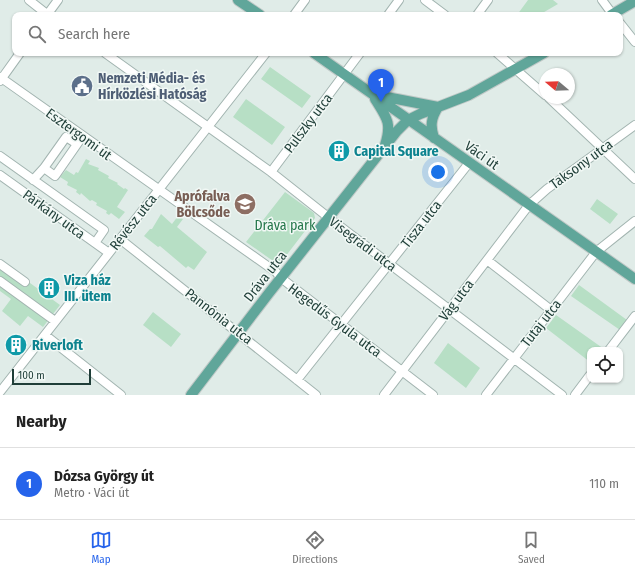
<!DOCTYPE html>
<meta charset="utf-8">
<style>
:root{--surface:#fff;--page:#f2f2f2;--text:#222;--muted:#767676;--line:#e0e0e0;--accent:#2563eb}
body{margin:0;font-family:"Fira Sans Condensed",sans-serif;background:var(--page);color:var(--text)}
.controls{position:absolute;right:12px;bottom:12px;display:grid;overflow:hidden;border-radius:8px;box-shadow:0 1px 3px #0004}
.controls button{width:36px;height:36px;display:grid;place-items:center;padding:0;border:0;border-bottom:1px solid var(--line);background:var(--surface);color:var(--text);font:20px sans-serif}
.compass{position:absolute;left:539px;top:68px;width:36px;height:36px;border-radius:50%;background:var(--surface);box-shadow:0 1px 3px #0004;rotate:289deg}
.scale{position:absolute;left:12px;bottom:10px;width:79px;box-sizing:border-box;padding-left:4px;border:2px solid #1f3e38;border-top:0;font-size:11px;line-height:14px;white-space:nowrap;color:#1f3e38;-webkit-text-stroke:3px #f1f8f5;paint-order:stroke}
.you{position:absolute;left:438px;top:172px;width:14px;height:14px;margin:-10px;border:3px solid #fff;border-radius:50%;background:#1a73e8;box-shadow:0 0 0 6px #1a73e833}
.badge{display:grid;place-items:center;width:26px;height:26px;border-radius:50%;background:var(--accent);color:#fff;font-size:13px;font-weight:700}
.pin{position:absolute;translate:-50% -33px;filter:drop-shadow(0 1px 2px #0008)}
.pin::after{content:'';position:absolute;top:21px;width:14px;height:12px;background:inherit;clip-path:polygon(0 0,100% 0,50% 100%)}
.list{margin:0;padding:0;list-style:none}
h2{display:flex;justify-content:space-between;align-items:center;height:52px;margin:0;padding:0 16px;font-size:17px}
h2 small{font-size:13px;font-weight:400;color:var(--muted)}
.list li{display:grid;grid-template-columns:26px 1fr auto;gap:12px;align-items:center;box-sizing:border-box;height:72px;padding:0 16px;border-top:1px solid var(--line)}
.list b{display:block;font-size:15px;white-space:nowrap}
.list p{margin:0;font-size:13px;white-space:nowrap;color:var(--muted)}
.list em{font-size:13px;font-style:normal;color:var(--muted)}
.icon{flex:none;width:22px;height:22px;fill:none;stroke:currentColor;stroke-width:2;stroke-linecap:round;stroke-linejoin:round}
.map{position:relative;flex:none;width:635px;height:395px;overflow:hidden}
.search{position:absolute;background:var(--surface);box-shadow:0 1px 3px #0004;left:12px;right:12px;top:12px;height:44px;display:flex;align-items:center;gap:10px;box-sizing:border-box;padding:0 14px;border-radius:8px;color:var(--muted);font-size:15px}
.sheet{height:124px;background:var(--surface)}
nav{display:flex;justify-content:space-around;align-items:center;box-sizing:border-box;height:56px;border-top:1px solid var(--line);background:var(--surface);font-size:11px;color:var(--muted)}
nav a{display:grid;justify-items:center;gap:2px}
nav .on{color:var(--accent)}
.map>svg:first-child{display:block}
.green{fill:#b7dfc5}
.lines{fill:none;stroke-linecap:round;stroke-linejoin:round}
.minor-casing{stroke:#a2b4b0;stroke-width:10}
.major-casing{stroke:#c0c9c7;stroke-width:12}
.minor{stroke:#fff;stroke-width:8}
.major{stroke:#60a69a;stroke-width:10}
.labels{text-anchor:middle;stroke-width:3;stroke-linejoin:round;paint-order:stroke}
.service-label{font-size:14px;font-weight:bold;fill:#4e5e75;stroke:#f1f8f5;text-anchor:start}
.street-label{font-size:14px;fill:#1f3e38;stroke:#f1f8f5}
.culture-label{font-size:14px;font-weight:bold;fill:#0d838f;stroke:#f1f8f5;text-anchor:start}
.education-label{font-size:14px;font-weight:bold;fill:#785e54;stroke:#f1f8f5;text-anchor:end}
.park-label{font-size:14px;fill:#26784c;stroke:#f1f8f5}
</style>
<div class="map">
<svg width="635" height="395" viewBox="0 0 635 395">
<rect width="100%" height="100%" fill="#e0ece8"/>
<!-- green -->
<path class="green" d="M 528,0 L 553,0 L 558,4 L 539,15 L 517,15 Z
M 270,67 L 311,96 L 302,108 L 261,79 Z
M 246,99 L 285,127 L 272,145 L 233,117 Z
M 86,159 L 90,161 L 88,164 L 99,168 L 98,170 L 109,176 L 108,178 L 118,183 L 117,184 L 124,189 L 125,188 L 128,190 L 117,207 L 125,212 L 119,219 L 111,213 L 109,215 L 106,213 L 107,211 L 96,205 L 97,203 L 92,200 L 90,201 L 81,193 L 80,195 L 76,192 L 77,190 L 67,185 L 68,182 L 60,177 L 66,170 L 74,175 L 76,172 L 78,173 Z
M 285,192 L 314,213 L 315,218 L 282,261 L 276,263 L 246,242 Z
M 597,199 L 618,214 L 610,224 L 590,209 Z
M 161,214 L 172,224 L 178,216 L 183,219 L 177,227 L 207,252 L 194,270 L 188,266 L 186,268 L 160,246 L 158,247 L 144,236 L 150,229 L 152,229 Z
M 0,261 L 60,305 L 43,327 L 28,316 L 20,326 L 2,311 L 11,299 L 0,291 Z
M 579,285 L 627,320 L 620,330 L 571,296 Z
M 153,312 L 181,334 L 171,347 L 143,325 Z
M 556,315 L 604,349 L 590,350 L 590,362 L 546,328 Z
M 448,343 L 480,368 L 466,388 L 434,363 Z"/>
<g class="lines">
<!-- minor casing -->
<g class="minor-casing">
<path id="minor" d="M 29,0 L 48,15
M 425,0 L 445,15
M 602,0 L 613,15
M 47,15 L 58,0
M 294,15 L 305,0
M 388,15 L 399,0
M 477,15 L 488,0
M 620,23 L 635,42
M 105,53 L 271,172 L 333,221 L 562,395
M 497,53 L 545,95
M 0,77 L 276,272 L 281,278 L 433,395
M 0,81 L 20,53
M 549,98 L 635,179
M 0,156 L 104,230 L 95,243
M 44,168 L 55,176 L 80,140
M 271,172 L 360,53
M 0,175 L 109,253
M 33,180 L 44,168 L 66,137 L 77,144
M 120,239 L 316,395
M 487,260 L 551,310
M 0,264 L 25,282
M 0,281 L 55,321
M 45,335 L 121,395
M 609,350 L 635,316
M 297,380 L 469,163
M 0,392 L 266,53
M 384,395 L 529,205 L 547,189 L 635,125
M 486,395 L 596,252 L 635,221
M 575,395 L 590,375"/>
</g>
<!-- major casing -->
<g class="major-casing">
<path id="major" d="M 238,0 L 260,15
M 611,15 L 635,1
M 314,53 L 635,279
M 376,95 L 438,107
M 375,99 C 387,118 392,123 385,145
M 434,138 C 430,126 431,118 438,107
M 191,395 L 269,293 L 397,131 L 408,120 L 420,114 L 469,95 L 544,53"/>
</g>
<!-- minor -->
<use href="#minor" class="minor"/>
<!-- major -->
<use href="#major" class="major"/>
</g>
<!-- icons -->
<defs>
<g id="civic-disc" transform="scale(1.15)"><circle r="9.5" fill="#5c6f8a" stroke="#f1f8f5"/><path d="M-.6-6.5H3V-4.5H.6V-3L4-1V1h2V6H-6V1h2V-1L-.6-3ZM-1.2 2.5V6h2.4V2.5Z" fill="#fff"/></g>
<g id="building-disc" transform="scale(1.15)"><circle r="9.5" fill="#0f9aa8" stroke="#f1f8f5"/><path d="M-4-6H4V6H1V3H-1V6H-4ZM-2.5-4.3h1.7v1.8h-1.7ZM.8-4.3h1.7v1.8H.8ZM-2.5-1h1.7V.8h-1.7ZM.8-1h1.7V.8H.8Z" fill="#fff"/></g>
<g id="school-disc" transform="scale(1.15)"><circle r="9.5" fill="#8d6e63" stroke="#f1f8f5"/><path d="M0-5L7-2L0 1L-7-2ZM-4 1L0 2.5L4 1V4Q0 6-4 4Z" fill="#fff"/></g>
</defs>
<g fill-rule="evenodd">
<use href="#civic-disc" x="82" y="86"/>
<use href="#building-disc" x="339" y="151"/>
<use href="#school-disc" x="245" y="204"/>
<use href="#building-disc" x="49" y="288"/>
<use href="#building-disc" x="16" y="345"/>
</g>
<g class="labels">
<!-- service labels -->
<g class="service-label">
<text x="98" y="83">Nemzeti Média- és<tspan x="98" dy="16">Hírközlési Hatóság</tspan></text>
</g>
<!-- street labels -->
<g class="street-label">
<text transform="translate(308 123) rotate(-53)" y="5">Pulszky utca</text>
<text transform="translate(79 134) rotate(36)" y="5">Esztergomi út</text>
<text transform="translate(482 155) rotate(35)" y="5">Váci út</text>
<text transform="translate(581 164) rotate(-36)" y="5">Taksony utca</text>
<text transform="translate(54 214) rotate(36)" y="5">Párkány utca</text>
<text transform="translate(133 222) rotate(-52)" y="5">Révész utca</text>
<text transform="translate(421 224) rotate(-52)" y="5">Tisza utca</text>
<text transform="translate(363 244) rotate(37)" y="5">Visegrádi utca</text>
<text transform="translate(265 276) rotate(-52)" y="5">Dráva utca</text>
<text transform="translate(456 300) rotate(-53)" y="5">Vág utca</text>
<text transform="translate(219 316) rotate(38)" y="5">Pannónia utca</text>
<text transform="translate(335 320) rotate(37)" y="5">Hegedűs Gyula utca</text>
<text transform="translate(541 323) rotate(-52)" y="5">Tutaj utca</text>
</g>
<!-- culture labels -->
<g class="culture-label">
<text x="354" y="156">Capital Square</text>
<text x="64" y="285">Viza ház<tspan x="64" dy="16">III. ütem</tspan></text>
<text x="32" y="350">Riverloft</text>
</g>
<!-- education labels -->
<g class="education-label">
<text x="230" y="201">Aprófalva<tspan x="230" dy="16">Bölcsőde</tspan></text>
</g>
<!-- park labels -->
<g class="park-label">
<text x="285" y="230">Dráva park</text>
</g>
</g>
</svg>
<div class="controls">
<button><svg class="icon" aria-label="locate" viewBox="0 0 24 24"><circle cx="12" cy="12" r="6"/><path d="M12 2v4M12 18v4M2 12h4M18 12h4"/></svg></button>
</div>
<svg class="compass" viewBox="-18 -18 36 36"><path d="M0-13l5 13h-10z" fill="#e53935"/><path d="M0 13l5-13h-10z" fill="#767676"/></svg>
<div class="scale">100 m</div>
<div class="you"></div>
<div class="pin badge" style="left:381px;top:102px">1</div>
<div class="search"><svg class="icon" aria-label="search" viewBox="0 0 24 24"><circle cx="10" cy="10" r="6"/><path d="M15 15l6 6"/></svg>Search here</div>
</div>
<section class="sheet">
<h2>Nearby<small></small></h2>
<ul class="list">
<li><span class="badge">1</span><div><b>Dózsa György út</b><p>Metro · Váci út</p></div><em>110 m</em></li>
</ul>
</section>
<nav>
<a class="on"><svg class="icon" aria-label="map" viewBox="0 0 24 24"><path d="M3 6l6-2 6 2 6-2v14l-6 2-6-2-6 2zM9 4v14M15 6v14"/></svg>Map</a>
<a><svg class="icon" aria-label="directions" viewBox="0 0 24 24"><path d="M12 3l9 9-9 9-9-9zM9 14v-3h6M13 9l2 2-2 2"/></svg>Directions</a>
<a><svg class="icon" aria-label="saved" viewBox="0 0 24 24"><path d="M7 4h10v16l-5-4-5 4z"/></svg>Saved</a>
</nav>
